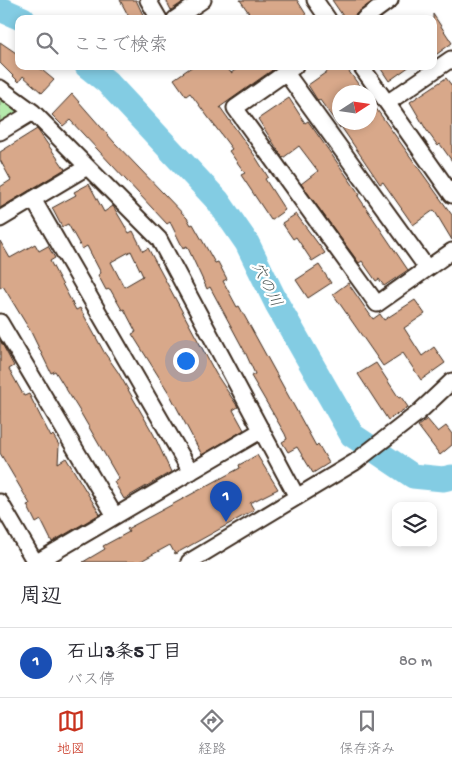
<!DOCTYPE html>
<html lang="ja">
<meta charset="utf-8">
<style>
:root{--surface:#fff;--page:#f7f7f7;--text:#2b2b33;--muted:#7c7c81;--line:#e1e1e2;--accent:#c8321e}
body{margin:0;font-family:"Gochi Hand","Klee One",sans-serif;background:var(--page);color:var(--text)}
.controls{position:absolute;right:15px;bottom:15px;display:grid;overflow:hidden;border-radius:10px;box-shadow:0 2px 8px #0003}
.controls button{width:45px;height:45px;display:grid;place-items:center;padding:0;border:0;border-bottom:1px solid var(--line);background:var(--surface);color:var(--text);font:25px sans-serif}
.compass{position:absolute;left:332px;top:85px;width:45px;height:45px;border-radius:50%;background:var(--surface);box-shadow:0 2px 8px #0003;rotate:78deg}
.you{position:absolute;left:185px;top:360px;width:18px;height:18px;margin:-12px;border:4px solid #fff;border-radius:50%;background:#1a73e8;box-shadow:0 0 0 8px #1a73e833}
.badge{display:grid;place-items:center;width:32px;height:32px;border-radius:50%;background:var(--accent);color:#fff;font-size:16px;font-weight:700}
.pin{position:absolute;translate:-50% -41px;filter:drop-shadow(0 1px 2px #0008)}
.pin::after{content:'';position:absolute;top:26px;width:18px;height:15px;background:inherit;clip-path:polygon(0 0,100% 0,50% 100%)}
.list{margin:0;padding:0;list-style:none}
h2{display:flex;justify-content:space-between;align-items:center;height:65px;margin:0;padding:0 20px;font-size:21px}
h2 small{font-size:16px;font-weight:400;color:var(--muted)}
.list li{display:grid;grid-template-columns:32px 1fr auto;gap:15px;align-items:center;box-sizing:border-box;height:70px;padding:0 20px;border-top:1px solid var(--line)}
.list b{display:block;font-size:19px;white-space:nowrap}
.list p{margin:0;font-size:16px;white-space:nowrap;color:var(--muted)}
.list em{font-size:16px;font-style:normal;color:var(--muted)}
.icon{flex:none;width:28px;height:28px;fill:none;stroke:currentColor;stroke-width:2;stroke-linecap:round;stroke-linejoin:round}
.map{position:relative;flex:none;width:452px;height:562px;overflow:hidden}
.search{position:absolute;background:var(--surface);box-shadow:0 2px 8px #0003;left:15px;right:15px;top:15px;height:55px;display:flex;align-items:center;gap:12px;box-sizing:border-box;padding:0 18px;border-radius:10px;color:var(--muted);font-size:19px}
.sheet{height:135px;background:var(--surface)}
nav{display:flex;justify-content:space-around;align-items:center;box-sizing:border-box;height:70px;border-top:1px solid var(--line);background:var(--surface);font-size:14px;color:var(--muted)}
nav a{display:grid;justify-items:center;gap:2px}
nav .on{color:var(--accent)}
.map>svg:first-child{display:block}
.green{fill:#b5eaac;stroke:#788a65}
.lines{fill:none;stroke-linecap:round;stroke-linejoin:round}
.river{stroke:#83cce3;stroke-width:25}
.building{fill:#d8a88a;stroke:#3b2a1e;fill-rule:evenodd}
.minor-casing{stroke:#3b2a1e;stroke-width:19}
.minor{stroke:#fff;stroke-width:15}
.labels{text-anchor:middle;stroke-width:4.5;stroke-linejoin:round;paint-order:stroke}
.water-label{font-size:16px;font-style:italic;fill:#515b59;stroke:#fff}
</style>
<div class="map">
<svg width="452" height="562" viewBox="0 0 452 562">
<rect width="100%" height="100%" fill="#fff"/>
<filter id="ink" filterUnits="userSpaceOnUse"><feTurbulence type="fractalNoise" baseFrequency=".02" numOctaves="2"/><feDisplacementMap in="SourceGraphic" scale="10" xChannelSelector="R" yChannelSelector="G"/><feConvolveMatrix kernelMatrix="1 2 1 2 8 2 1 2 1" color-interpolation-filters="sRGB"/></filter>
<g filter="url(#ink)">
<!-- green -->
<path class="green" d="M 0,99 L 20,112 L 0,124 Z"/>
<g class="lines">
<!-- river -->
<path class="river" d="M 0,9 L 23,19
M 87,66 L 107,82 L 218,201 L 247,243 L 277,304 L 352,435 L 413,476 L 443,479 L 452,477"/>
</g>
<!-- building -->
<path class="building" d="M 120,0 L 136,0 L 145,19 L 130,19 Z
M 166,0 L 186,0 L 171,10 Z
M 240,0 L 297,0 L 309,19 L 253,19 Z
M 332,0 L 374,0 L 350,19 L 345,19 Z
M 433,14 L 452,43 L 433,57 Z
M 0,42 L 19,55 L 19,66 L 37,66 L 54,80 L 42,93 L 23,76 L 19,82 L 0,63 Z
M 193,66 L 226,66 L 231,73 L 241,66 L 278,66 L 220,107 L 255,156 L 268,177 L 265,179 L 285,210 L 271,220 L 241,175 L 245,173 L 229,151 L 232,149 L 190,93 L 186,96 L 174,79 Z
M 324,66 L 345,66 L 364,92 L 340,92 L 340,122 L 370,122 L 370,100 L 452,215 L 452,240 L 434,210 L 413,225 L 383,182 L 380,184 L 340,125 L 340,128 L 320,100 L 318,101 L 308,85 L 328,71 Z
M 379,66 L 410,66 L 389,81 Z
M 446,78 L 452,86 L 452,161 L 440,144 L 438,146 L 427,131 L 410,102 Z
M 72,94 L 114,142 L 187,218 L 191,225 L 193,224 L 215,263 L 218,262 L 227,279 L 223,281 L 237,307 L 239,306 L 316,446 L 318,444 L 329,463 L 313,473 L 297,447 L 288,452 L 282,442 L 287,439 L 285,434 L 251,376 L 255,374 L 246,354 L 210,287 L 207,289 L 187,246 L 183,248 L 170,222 L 167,224 L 70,120 L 63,126 L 52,115 Z
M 289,98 L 305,123 L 308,121 L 360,195 L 358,196 L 408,270 L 384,286 L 379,279 L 376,281 L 362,261 L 359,263 L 301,184 L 318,171 L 299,146 L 283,158 L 258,119 Z
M 37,129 L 65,169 L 0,208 L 0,187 L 11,180 L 0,160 L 0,152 Z
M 89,184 L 104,212 L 113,206 L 129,233 L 133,231 L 143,251 L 148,248 L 216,374 L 238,407 L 233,410 L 244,430 L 202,455 L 169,393 L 132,334 L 136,332 L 124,309 L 122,310 L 110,289 L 106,290 L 98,275 L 101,273 L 87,246 L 82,249 L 68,224 L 62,227 L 52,208 L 76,195 L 74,192 ZM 131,251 L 143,276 L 124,287 L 111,262 Z
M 296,214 L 325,253 L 312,261 L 296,237 L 293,239 L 282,223 Z
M 0,241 L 10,258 L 35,244 L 39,251 L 48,246 L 55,258 L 50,261 L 76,310 L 80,308 L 104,352 L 118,372 L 154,435 L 171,472 L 124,499 L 114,482 L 119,479 L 79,410 L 55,371 L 51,373 L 31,332 L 3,286 L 0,288 Z
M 319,265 L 331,283 L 308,298 L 296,280 Z
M 348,283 L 373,319 L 380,314 L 384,320 L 415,300 L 425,314 L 404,328 L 422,356 L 434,347 L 445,363 L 421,380 L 403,353 L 383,366 L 333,294 Z
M 0,340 L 14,366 L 9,369 L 24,396 L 29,394 L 51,437 L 53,435 L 59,445 L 58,463 L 66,458 L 100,514 L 52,542 L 41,520 L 36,523 L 27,505 L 30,504 L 0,453 Z
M 376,363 L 399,398 L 401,397 L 408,407 L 388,420 L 358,374 Z
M 427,419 L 438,432 L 446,426 L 452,434 L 452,445 L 440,455 L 418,426 Z
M 257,455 L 278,489 L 250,503 L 254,510 L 175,554 L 170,545 L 139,562 L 83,562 L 105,549 L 103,546 L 129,532 L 127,529 L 240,468 L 239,465 Z"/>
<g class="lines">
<!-- minor casing -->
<g class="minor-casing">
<path id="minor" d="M 148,0 L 159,19
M 315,0 L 328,19
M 175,19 L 203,0
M 364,19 L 390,0
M 295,66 L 235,108 L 377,304 L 452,251
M 361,66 L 452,195
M 286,73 L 427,268
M 0,88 L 33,112 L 159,239 L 297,497
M 387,103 L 451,59 L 452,61
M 0,132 L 33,112
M 33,199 L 191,472
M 0,219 L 87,167
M 0,322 L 115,516
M 0,502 L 35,562
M 37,562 L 262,430
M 189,562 L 355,462 L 418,413 L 452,381"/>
</g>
<!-- minor -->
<use href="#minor" class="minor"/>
</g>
</g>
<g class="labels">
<!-- water labels -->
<g class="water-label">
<text transform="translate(268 284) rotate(63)" y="6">穴の川</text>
</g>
</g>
</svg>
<div class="controls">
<button><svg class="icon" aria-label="layers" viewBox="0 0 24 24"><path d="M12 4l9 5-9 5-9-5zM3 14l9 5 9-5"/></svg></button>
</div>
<svg class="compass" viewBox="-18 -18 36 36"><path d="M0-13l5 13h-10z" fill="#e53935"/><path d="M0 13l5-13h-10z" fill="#7c7c81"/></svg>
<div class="you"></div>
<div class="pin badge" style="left:226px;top:522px;background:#1a4fb4">1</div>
<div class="search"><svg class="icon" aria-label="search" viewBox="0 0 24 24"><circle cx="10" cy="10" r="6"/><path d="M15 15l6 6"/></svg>ここで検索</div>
</div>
<section class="sheet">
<h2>周辺<small></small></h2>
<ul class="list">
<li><span class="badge" style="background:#1a4fb4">1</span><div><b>石山3条5丁目</b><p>バス停</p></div><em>80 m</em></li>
</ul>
</section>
<nav>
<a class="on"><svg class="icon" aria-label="map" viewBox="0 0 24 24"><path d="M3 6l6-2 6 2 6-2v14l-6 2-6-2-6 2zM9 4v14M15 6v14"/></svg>地図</a>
<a><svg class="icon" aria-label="directions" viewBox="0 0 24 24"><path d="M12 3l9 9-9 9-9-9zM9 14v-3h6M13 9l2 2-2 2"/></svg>経路</a>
<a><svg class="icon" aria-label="saved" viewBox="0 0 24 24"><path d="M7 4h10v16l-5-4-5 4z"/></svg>保存済み</a>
</nav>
